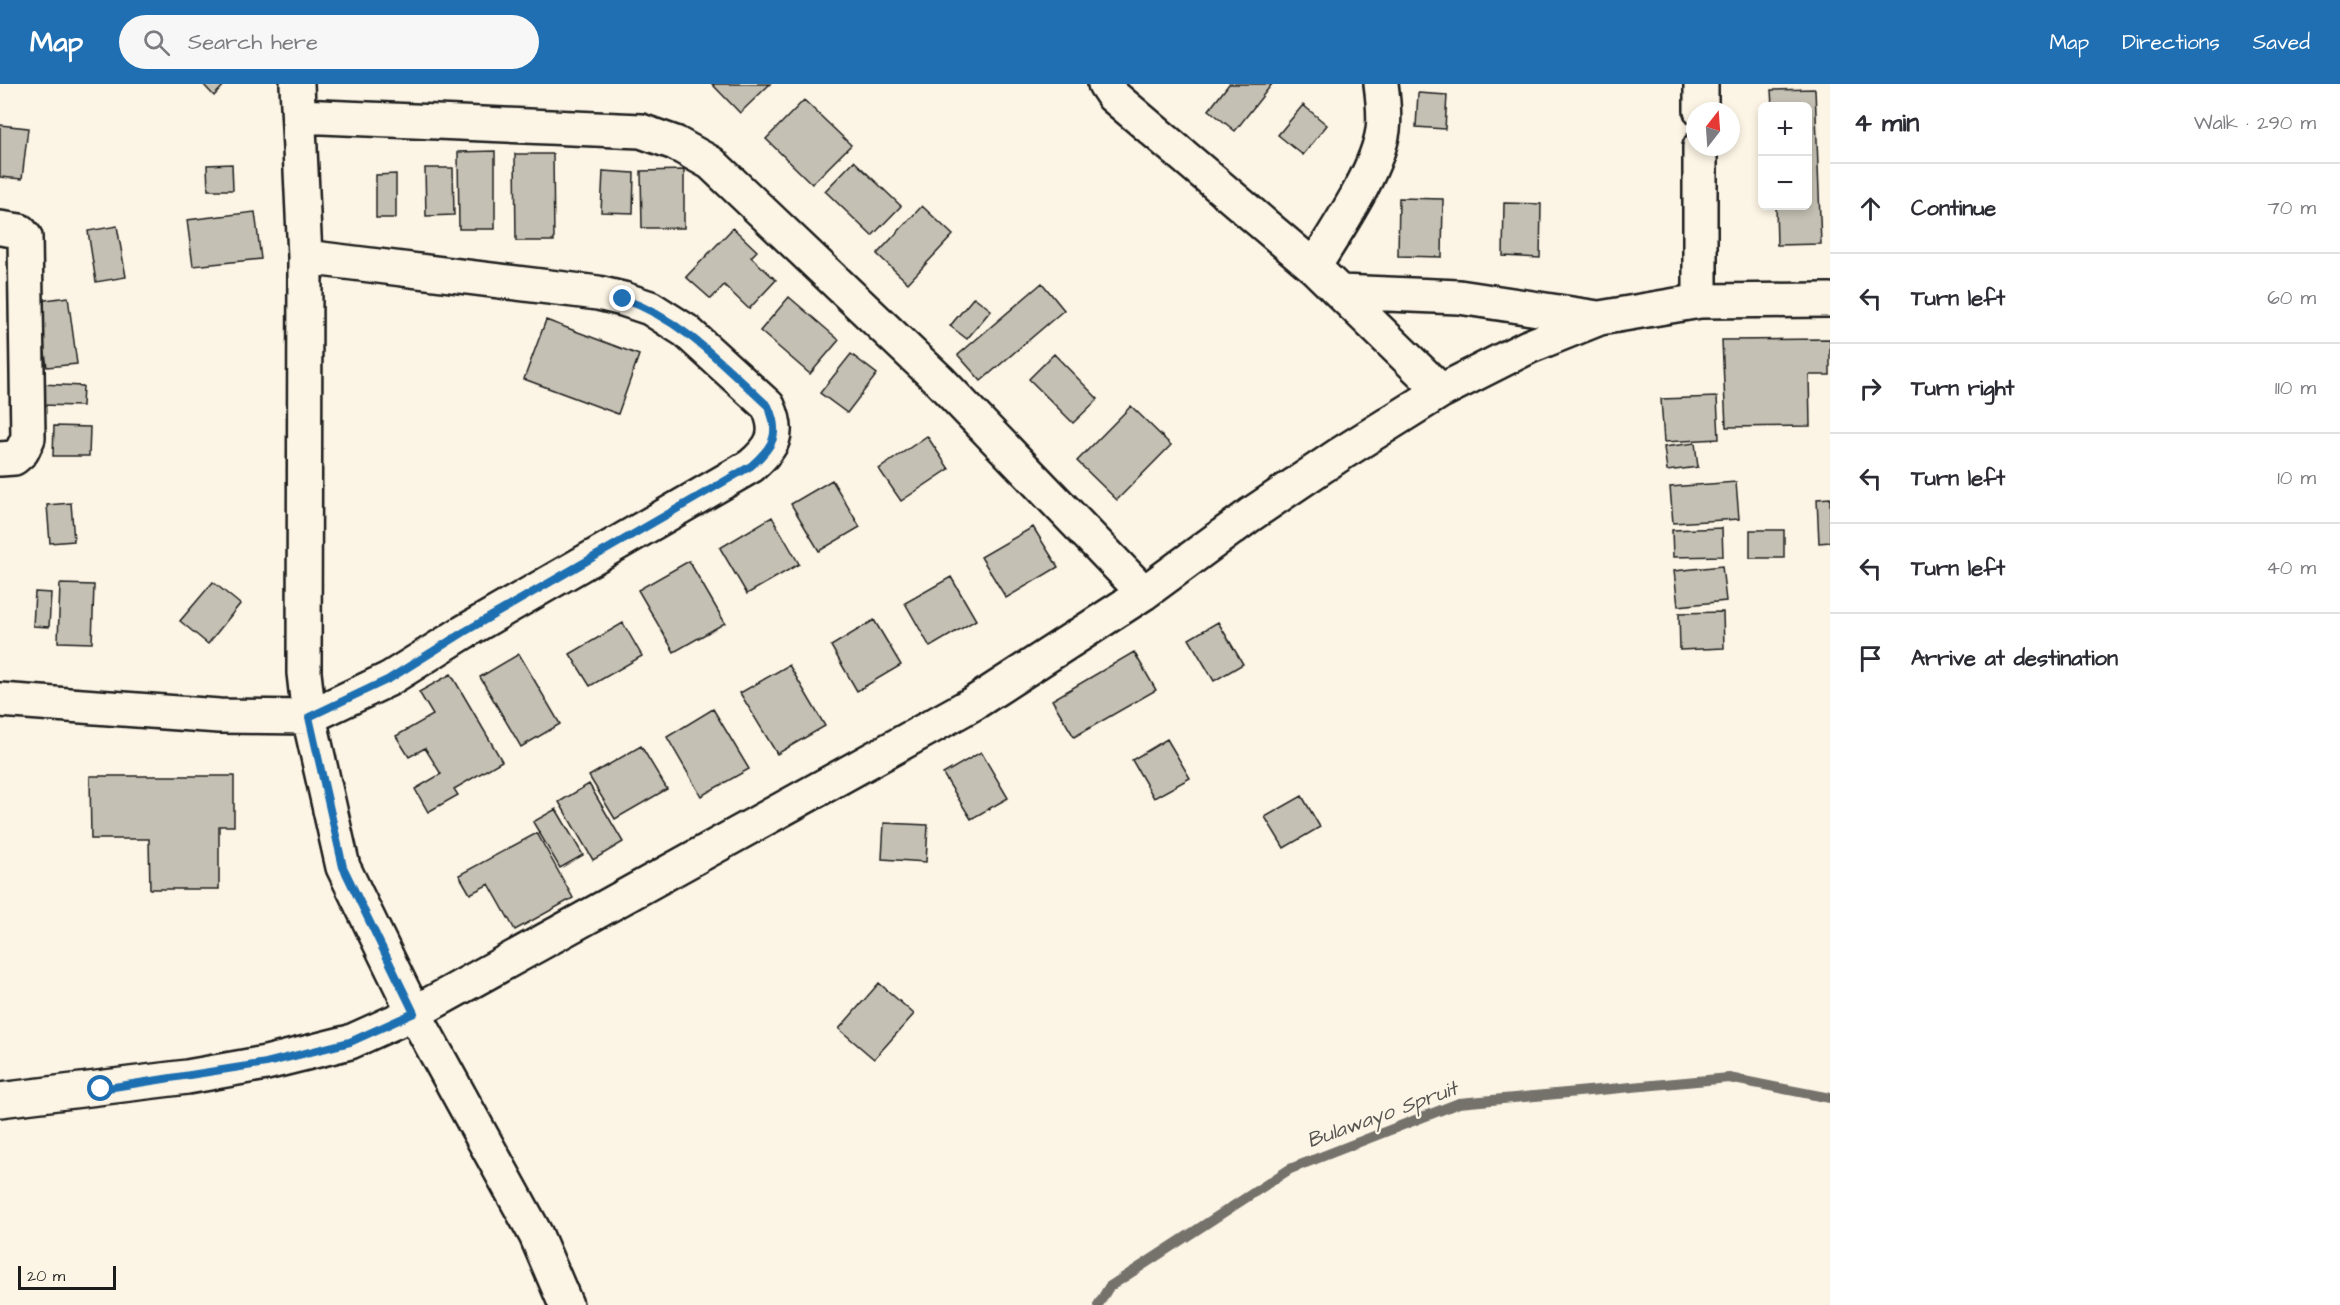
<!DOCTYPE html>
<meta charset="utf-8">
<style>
:root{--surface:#fff;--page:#f7f7f7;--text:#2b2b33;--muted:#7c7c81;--line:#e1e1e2;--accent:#1f6fb2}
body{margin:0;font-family:"Architects Daughter",sans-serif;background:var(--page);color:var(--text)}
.controls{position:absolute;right:18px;top:18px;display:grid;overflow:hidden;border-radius:9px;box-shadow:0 3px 9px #0003}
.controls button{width:54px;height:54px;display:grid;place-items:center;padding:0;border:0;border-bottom:2px solid var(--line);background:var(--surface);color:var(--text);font:30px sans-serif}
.compass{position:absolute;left:1686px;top:18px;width:54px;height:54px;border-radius:50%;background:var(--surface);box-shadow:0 3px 9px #0003;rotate:17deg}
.scale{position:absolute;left:18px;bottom:15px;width:98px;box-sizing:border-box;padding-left:6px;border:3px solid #1c1c1c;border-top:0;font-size:16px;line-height:21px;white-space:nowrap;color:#1c1c1c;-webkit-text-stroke:4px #fcf5e5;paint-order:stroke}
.stop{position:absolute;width:18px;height:18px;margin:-14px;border:4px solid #1f6fb2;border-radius:50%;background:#fff}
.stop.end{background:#1f6fb2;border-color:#fff;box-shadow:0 2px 6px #0008}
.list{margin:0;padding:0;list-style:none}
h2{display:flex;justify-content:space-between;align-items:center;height:78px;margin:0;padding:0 24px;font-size:26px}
h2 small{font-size:20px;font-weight:400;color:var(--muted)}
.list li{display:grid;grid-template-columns:39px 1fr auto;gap:18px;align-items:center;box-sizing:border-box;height:90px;padding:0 24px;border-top:2px solid var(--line)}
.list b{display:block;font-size:22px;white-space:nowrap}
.list em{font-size:20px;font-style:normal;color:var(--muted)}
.icon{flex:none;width:33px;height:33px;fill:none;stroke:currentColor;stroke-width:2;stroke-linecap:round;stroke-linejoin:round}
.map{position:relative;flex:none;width:1830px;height:1221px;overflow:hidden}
header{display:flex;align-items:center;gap:36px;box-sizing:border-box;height:84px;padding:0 30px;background:var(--accent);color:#fff}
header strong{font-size:28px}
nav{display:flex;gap:33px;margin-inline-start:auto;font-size:21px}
.search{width:420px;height:54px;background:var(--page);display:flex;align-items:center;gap:15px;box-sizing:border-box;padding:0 21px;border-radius:33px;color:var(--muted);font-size:22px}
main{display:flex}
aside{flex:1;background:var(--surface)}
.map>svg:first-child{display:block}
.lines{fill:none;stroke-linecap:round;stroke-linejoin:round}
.stream{stroke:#75726c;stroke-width:10}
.building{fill:#c4c0b3;stroke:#1c1c1c;stroke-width:1.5}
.street-casing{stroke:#1c1c1c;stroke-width:38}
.street{stroke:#fcf5e5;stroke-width:33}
.route{stroke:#1f6fb2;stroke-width:8}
.labels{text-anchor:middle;stroke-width:4.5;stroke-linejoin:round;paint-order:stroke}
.water-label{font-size:21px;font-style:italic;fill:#575551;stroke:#fcf5e5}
</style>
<header>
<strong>Map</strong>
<div class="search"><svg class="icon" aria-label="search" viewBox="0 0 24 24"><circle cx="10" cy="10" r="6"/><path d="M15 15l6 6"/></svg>Search here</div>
<nav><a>Map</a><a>Directions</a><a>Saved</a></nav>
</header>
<main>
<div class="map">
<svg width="1830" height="1221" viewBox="0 0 1830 1221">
<rect width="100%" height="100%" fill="#fcf5e5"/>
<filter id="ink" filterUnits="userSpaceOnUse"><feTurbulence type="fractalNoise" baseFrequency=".0167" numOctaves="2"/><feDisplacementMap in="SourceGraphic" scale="12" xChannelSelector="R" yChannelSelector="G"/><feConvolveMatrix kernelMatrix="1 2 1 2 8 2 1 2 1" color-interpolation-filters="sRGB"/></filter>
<g filter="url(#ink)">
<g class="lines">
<!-- stream -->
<path class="stream" d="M 1098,1221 L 1109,1203 L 1290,1085 L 1459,1019 L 1729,994 L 1830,1014"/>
</g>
<!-- building -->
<path class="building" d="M 203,0 L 225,0 L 214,12 Z
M 712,0 L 770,0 L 740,29 Z
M 1229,0 L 1272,0 L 1235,47 L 1209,26 Z
M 1815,5 L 1821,160 L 1777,161 L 1776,122 L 1808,122 L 1808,22 L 1772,22 L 1771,6 Z
M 1418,9 L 1447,11 L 1445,45 L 1416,43 Z
M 804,16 L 851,61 L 812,100 L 766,55 Z
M 1303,21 L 1327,41 L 1303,71 L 1278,51 Z
M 0,41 L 28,44 L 22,95 L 0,93 Z
M 495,67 L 495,145 L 459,145 L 458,68 Z
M 515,70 L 553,70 L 554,157 L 516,157 Z
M 854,77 L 901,122 L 872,152 L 825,107 Z
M 232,80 L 233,106 L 208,106 L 207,81 Z
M 425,84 L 453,84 L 454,131 L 426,132 Z
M 684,86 L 684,144 L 642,144 L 641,87 Z
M 603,87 L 634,89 L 633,129 L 601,128 Z
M 396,90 L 396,134 L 376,134 L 376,91 Z
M 1399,114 L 1443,115 L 1442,173 L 1398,172 Z
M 1504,119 L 1541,120 L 1540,174 L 1503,172 Z
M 922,122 L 953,151 L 908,199 L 877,170 Z
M 255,128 L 261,175 L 193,182 L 187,136 Z
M 117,142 L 126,193 L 96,198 L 88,147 Z
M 733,144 L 757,167 L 751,173 L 776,196 L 749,225 L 724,201 L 711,215 L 686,193 Z
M 1042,199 L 1064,226 L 981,297 L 958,271 Z
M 68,213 L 77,280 L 47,283 L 38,217 Z
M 789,213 L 839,256 L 810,290 L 760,247 Z
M 974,213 L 991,226 L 967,255 L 950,242 Z
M 546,236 L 639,271 L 618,330 L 524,295 Z
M 1830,255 L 1830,291 L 1809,291 L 1810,342 L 1726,343 L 1722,256 Z
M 851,270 L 877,290 L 847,329 L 820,309 Z
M 1054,270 L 1098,315 L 1073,339 L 1029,295 Z
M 40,300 L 83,302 L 82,322 L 39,321 Z
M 1717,313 L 1719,355 L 1664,358 L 1661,315 Z
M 1131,322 L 1171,361 L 1117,416 L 1077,377 Z
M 54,342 L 90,343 L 89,372 L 53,372 Z
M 927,352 L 949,385 L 901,417 L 879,385 Z
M 1695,359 L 1698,383 L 1667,387 L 1664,363 Z
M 832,396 L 860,443 L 819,467 L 791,420 Z
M 1736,398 L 1739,435 L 1673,439 L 1670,403 Z
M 1830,414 L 1830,458 L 1819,459 L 1817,415 Z
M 71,419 L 74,457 L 50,459 L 47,421 Z
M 772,433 L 799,480 L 747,510 L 720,464 Z
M 1033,443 L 1058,483 L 1006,514 L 981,473 Z
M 1722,444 L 1723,472 L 1673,473 L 1672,446 Z
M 1750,446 L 1784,446 L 1784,474 L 1750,474 Z
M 689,477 L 725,539 L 674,568 L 638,506 Z
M 1722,482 L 1726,517 L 1678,522 L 1674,487 Z
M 951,493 L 976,536 L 930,563 L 905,519 Z
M 213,498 L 240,520 L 208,560 L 180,537 Z
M 60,500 L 94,501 L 92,559 L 58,558 Z
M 35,508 L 51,509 L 49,543 L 33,542 Z
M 1723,528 L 1724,564 L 1680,566 L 1679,529 Z
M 874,536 L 901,581 L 857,607 L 831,562 Z
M 1218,538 L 1243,580 L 1214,597 L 1189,555 Z
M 623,539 L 642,572 L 590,602 L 570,570 Z
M 1134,568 L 1156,606 L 1074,653 L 1052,616 Z
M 519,570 L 560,640 L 521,663 L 480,593 Z
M 789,581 L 825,642 L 777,670 L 740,609 Z
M 451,590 L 502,677 L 454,705 L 458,711 L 428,728 L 415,705 L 441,690 L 425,664 L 409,673 L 396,652 L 433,631 L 419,608 Z
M 713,625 L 749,685 L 701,712 L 667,653 Z
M 1167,655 L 1190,694 L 1154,714 L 1132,676 Z
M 641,662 L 667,705 L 615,735 L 589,692 Z
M 981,668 L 1008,714 L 971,735 L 943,690 Z
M 90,692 L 234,692 L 234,742 L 219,742 L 219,805 L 150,805 L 149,755 L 91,755 Z
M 589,700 L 623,758 L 593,776 L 559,718 Z
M 1302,712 L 1320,743 L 1284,764 L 1265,733 Z
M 556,725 L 583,771 L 560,784 L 533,738 Z
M 884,739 L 928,741 L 926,778 L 882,775 Z
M 537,749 L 573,814 L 515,846 L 489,800 L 470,810 L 459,791 Z
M 879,899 L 914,930 L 874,975 L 839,945 Z"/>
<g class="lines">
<!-- street casing -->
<g class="street-casing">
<path id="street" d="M 297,0 L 305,173 L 304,589 L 309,633 L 343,783 L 414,929 L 536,1151 L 566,1221
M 1105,0 L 1113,12 L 1314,183 L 1441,307
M 1701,27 L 1701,0
M 299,32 L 641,47 L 675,59 L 711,79 L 939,296 L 1144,509
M 0,144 L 20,147 L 25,153 L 28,354 L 22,367 L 14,374 L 0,375
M 1314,183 C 1336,146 1377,88 1383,46 C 1385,31 1383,15 1381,0
M 1340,208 L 1459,213 L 1598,234
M 1700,217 L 1700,63
M 0,616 L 219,632 L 309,633 L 389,595 L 464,548 L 751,382 C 773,363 781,350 768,322 L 686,247 L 650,224 L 623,215 L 598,209 L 305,173
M 0,1016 L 187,993 L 266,979 L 350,958 L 414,929 L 974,619 L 1144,509 L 1250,431 L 1339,371 L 1441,307 L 1528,263 L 1600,234 L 1700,217 L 1830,216"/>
</g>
<!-- street -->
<use href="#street" class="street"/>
</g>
</g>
<g class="lines" filter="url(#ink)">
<!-- route -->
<path class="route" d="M 101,1005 L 266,979 L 350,958 L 414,929 L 343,783 L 309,633 L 389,595 L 464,548 L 751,382 C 773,363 781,350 768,322 C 723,281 682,235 623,215"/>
</g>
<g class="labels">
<!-- water labels -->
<g class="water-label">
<text transform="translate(1382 1030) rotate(-20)" y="7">Bulawayo Spruit</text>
</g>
</g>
</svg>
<div class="controls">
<button>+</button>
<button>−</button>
</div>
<svg class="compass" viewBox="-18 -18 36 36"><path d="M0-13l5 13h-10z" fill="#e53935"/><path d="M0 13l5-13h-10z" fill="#7c7c81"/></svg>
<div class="scale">20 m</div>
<div class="stop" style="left:101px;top:1005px"></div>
<div class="stop end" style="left:623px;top:215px"></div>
</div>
<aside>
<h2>4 min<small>Walk · 290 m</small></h2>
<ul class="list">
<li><svg class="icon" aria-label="ahead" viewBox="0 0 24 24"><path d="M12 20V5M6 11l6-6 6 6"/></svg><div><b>Continue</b></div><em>70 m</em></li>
<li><svg class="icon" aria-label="left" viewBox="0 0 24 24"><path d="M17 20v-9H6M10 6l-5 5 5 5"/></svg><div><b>Turn left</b></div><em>60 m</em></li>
<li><svg class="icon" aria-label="right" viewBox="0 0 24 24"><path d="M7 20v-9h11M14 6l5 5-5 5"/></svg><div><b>Turn right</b></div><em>110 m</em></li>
<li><svg class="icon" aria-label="left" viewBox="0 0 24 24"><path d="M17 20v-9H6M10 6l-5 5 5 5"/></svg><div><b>Turn left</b></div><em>10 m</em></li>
<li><svg class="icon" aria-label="left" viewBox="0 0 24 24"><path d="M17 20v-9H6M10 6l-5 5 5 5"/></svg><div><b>Turn left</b></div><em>40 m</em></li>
<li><svg class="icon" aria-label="arrive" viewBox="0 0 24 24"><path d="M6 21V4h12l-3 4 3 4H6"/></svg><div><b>Arrive at destination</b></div></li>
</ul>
</aside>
</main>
